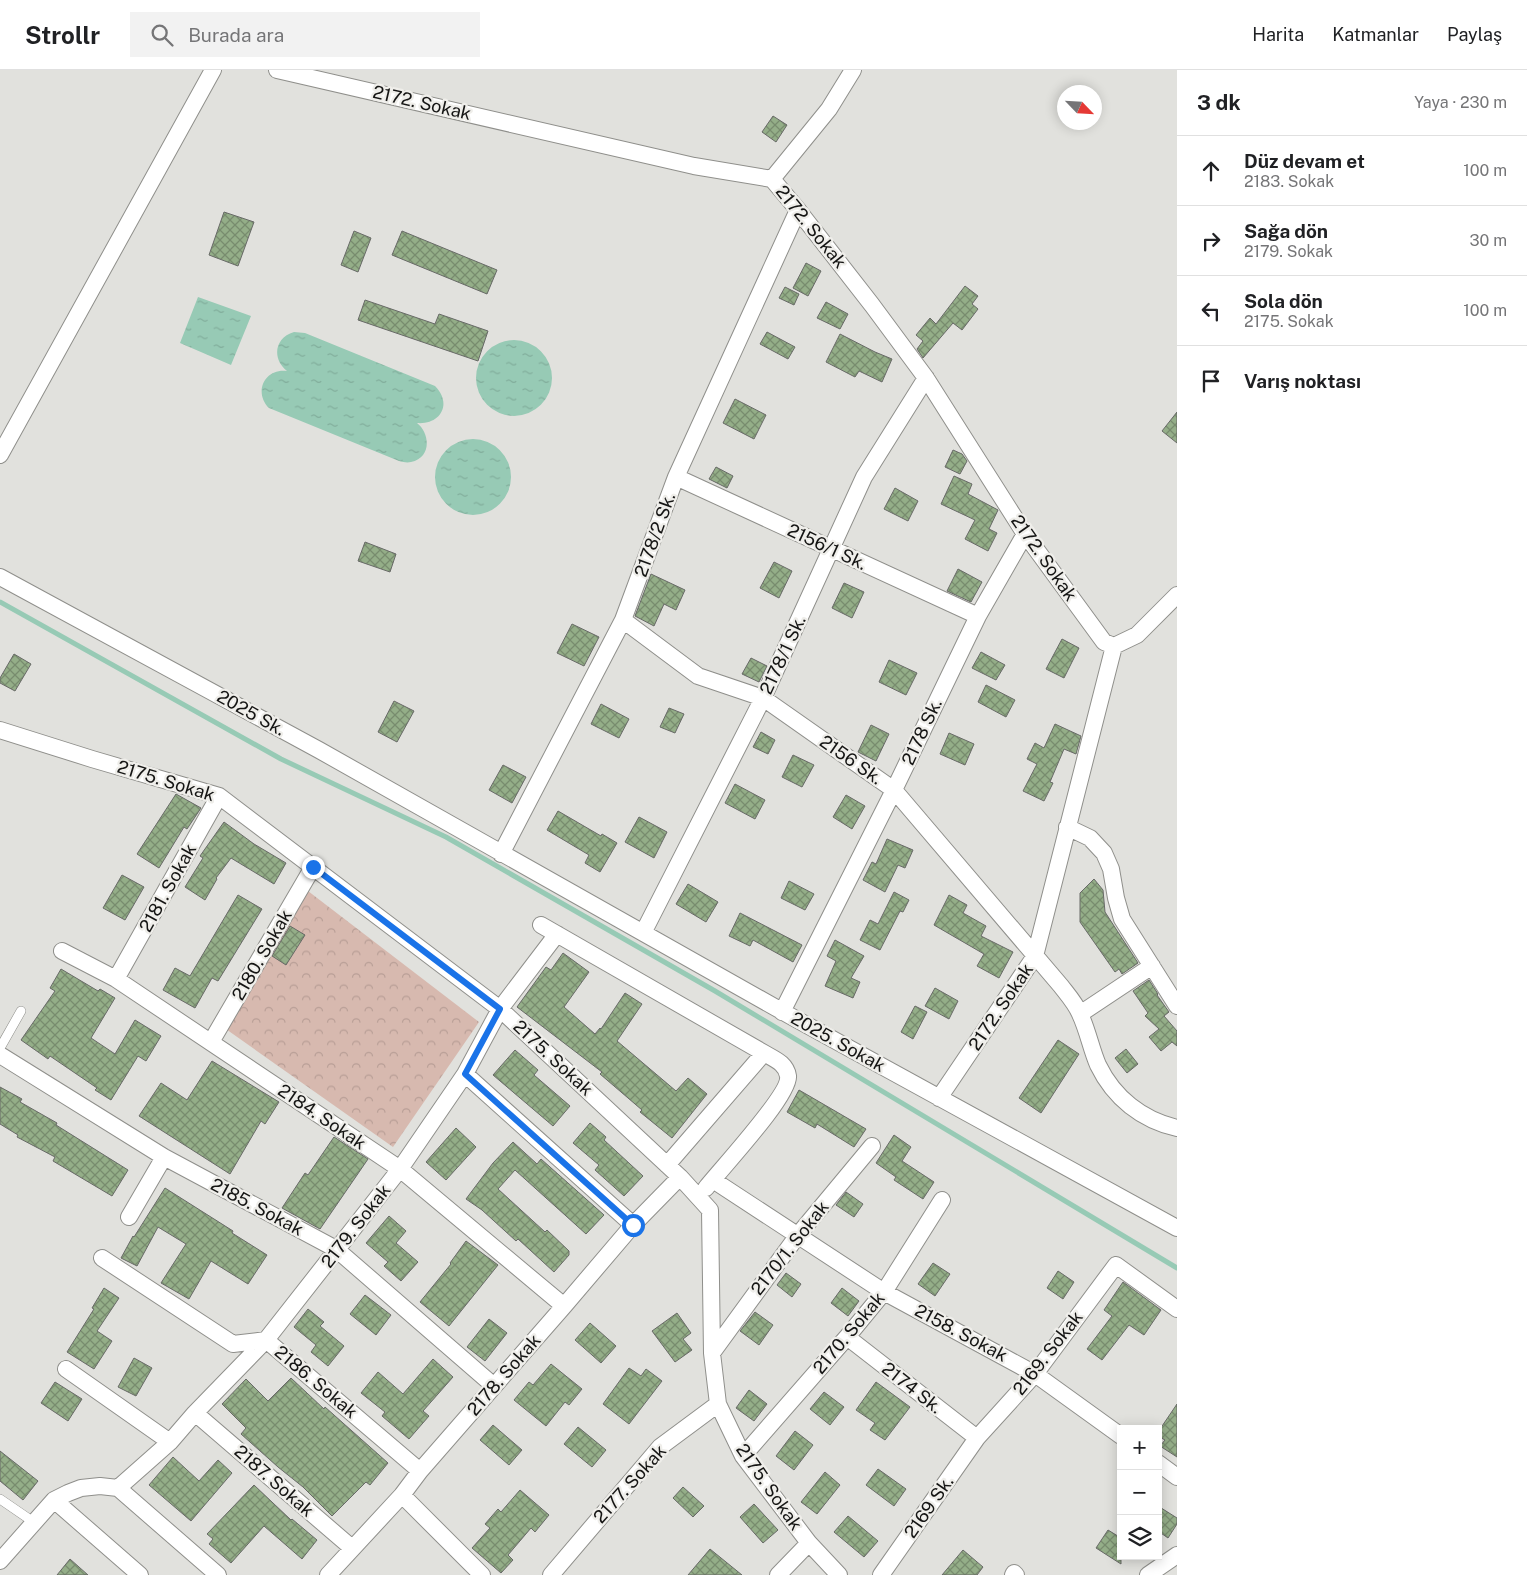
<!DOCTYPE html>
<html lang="tr">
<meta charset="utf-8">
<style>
:root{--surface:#fff;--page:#f2f2f2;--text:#202124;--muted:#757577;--line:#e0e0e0}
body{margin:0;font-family:"Public Sans",sans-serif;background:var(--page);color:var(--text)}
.controls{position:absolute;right:15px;bottom:15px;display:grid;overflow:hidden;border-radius:0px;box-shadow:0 2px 12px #0003}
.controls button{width:45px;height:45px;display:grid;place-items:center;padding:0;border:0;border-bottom:1px solid var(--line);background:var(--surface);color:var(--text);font:25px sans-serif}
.compass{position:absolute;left:1057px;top:15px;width:45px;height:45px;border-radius:50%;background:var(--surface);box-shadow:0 2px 12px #0003;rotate:115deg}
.stop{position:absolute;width:15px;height:15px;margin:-11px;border:4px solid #1a73e8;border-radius:50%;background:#fff}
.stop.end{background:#1a73e8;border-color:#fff;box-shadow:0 1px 5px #0008}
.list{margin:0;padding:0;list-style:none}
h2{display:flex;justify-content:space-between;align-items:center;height:65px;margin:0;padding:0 20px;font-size:21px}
h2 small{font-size:16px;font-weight:400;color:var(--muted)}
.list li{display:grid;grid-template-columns:32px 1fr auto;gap:15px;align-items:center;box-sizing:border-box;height:70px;padding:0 20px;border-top:1px solid var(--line)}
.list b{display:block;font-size:19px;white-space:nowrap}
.list p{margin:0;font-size:16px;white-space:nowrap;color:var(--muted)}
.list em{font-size:16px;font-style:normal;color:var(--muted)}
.icon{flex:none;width:28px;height:28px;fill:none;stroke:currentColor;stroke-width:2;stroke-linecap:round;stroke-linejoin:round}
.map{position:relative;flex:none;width:1177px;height:1505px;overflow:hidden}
header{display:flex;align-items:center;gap:30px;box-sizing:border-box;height:70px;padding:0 25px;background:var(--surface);border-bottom:1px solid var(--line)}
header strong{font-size:24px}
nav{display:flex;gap:28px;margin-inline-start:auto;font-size:18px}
.search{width:350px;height:45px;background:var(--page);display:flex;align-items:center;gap:12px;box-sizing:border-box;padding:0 18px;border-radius:0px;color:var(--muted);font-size:19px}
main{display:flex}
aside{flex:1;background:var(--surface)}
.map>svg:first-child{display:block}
.park{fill:url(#park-crowns)}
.water{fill:url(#water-ripples)}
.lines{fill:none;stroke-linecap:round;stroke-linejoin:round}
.stream{stroke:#97cab5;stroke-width:5}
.building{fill:url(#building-cross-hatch);stroke:#686a67}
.lane-casing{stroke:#8f8f8b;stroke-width:10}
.street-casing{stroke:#8f8f8b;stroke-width:18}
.lane{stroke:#fff;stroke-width:9}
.street{stroke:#fff;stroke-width:16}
.route{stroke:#1a73e8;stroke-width:6}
.labels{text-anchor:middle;stroke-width:4.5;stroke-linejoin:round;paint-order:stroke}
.street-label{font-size:18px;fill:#151514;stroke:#efeeea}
</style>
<header>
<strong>Strollr</strong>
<div class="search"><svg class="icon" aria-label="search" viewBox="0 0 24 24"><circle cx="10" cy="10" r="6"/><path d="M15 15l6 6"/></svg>Burada ara</div>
<nav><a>Harita</a><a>Katmanlar</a><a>Paylaş</a></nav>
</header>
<main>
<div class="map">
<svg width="1177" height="1505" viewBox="0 0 1177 1505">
<defs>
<pattern id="park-crowns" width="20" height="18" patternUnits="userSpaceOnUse" patternTransform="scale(1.25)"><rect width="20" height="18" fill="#d7b9af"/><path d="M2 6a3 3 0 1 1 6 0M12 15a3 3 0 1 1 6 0" fill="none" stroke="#b89e96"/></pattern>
<pattern id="water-ripples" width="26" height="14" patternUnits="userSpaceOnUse" patternTransform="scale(1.25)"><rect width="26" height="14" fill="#97cab5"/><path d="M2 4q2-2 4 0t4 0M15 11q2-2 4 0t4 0" fill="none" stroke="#81ad9b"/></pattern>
<pattern id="building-cross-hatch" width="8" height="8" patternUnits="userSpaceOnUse" patternTransform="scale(1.25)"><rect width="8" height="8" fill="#94ae88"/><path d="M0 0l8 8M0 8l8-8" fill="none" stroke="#788c6e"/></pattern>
</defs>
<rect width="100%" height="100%" fill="#e1e1dd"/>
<!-- park -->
<path class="park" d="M 308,821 L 479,952 L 393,1077 L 223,957 Z"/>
<!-- water -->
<path class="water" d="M 198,227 L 251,246 L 231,295 L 180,273 Z
M 294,262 L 305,263 L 435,316 C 453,334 440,355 417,353 C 430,363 432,388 411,392 C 407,393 403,392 399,391 L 269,338 C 253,322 265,298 287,301 C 272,289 274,268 294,262 Z
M476 308a38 38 0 1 1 76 0a38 38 0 1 1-76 0Z
M435 407a38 38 0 1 1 76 0a38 38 0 1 1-76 0Z"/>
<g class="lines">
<!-- stream -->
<path class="stream" d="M 0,532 L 281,689 L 446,767 L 715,921 L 1177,1198"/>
</g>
<!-- building -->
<path class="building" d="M 773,46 L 787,55 L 776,72 L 762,62 Z
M 224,142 L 254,152 L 238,196 L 209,185 Z
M 354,161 L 371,168 L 358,202 L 341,195 Z
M 402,161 L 497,200 L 487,224 L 392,185 Z
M 806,193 L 821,201 L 808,226 L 793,218 Z
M 965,216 L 978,226 L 972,234 L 978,239 L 962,260 L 953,253 L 923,288 L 917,279 L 923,271 L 916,265 L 930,248 L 936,254 Z
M 785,217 L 799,224 L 794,235 L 779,228 Z
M 365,230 L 435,254 L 439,244 L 488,261 L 478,291 L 358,250 Z
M 826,232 L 848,244 L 840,259 L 817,248 Z
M 767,262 L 795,277 L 788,289 L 760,274 Z
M 840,264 L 875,282 L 892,289 L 882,312 L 859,301 L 855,307 L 826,292 Z
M 735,329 L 766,345 L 754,369 L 723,353 Z
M 1177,342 L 1177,373 L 1162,361 Z
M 953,380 L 962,384 L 967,391 L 960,404 L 945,397 Z
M 716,397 L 733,406 L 727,418 L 709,409 Z
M 954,406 L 972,414 L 968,424 L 998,440 L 989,459 L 997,463 L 988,481 L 965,469 L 975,450 L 941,434 Z
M 895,418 L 918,431 L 908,451 L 884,439 Z
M 365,472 L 396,484 L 390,502 L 358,491 Z
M 774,492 L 792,501 L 779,528 L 760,518 Z
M 958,499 L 982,512 L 971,532 L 947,521 Z
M 651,504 L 685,520 L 676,540 L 664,534 L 654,556 L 635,546 Z
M 844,513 L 864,522 L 852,548 L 832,538 Z
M 572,554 L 599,567 L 584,596 L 557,583 Z
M 1062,569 L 1079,578 L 1064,608 L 1046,599 Z
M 981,582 L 1005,595 L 996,610 L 972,598 Z
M 14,584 L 31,594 L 15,621 L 0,613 L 0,608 Z
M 751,588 L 767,596 L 759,612 L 742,604 Z
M 889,590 L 917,603 L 906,625 L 879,612 Z
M 986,615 L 1015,630 L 1006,647 L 978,632 Z
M 394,631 L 414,641 L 397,672 L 378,662 Z
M 601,634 L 629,649 L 619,668 L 591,654 Z
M 669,638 L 684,644 L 675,663 L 660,657 Z
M 1055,654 L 1081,666 L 1076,684 L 1064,679 L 1050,712 L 1053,713 L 1044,731 L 1023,721 L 1037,694 L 1027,689 L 1035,673 L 1044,678 Z
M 871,655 L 889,664 L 876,691 L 858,682 Z
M 761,662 L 775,670 L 768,684 L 753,677 Z
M 949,663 L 974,674 L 965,695 L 940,684 Z
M 793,685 L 814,695 L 802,717 L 782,707 Z
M 503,695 L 526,707 L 512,733 L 489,720 Z
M 735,714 L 765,730 L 755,749 L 725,733 Z
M 176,724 L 201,738 L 187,759 L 184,757 L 159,798 L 137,784 Z
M 846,725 L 865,736 L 852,759 L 833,747 Z
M 558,741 L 601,766 L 602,764 L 617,773 L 600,802 L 585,793 L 589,785 L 547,760 Z
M 639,747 L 667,762 L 654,788 L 625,772 Z
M 224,752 L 254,774 L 286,793 L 274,814 L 231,788 L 216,808 L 217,809 L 205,830 L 185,817 L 203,788 L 200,786 Z
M 887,769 L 913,780 L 905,798 L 898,795 L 885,822 L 863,810 L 872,792 L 876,794 Z
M 122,805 L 144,817 L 125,850 L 103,838 Z
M 1094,809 L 1103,820 L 1105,842 L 1138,893 L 1122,904 L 1119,899 L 1115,902 L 1080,852 L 1080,823 Z
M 789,811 L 814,824 L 805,840 L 781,828 Z
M 688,814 L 718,832 L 706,852 L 676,834 Z
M 894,822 L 909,830 L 903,842 L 900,841 L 880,880 L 860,870 L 870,850 L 878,854 Z
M 238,825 L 262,839 L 218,911 L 212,908 L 195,938 L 163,920 L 175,898 L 190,906 Z
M 949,825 L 967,835 L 963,843 L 986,856 L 981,866 L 1013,882 L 999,908 L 977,896 L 984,884 L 934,855 Z
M 740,843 L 802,875 L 793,892 L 753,870 L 750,876 L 729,866 Z
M 290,856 L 305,865 L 286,895 L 272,886 Z
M 835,870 L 864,886 L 851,908 L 860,912 L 853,928 L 825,916 L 836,891 L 827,886 Z
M 563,883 L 589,902 L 564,937 L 595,964 L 600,958 L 601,959 L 625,923 L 642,934 L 617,971 L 676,1021 L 688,1008 L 707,1024 L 672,1068 L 640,1042 L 642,1040 L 600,1004 L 602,1002 L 517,937 L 546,897 L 551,900 Z
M 61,899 L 98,921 L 100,919 L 115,928 L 91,968 L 115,984 L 135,950 L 161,966 L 146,991 L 138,986 L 111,1030 L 95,1020 L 97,1018 L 50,986 L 48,989 L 21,970 L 55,921 L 50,918 Z
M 1149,910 L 1158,924 L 1157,925 L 1169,942 L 1164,946 L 1177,961 L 1177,976 L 1172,972 L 1161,981 L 1149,967 L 1159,959 L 1145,946 L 1148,943 L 1133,921 Z
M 935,918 L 958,931 L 949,949 L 925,936 Z
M 915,936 L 927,942 L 913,969 L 901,962 Z
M 1058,970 L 1079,984 L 1041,1043 L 1019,1028 Z
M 1126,979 L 1138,994 L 1127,1003 L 1115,988 Z
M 515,980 L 538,1000 L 534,1005 L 570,1036 L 553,1056 L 493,1005 Z
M 212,991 L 279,1032 L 265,1054 L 261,1051 L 230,1104 L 139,1046 L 161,1013 L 187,1030 Z
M 0,1017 L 22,1029 L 20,1032 L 57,1053 L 56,1055 L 128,1100 L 112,1126 L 53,1091 L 55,1087 L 17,1067 L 18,1065 L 0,1054 Z
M 799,1020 L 866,1059 L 854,1077 L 817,1054 L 815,1058 L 787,1042 Z
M 590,1053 L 606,1067 L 604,1070 L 643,1106 L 624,1126 L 595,1100 L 599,1095 L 573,1073 Z
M 456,1058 L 476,1077 L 446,1110 L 426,1092 Z
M 894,1065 L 911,1077 L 902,1091 L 934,1112 L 923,1129 L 894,1110 L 896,1107 L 876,1093 Z
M 334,1067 L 368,1089 L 320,1159 L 282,1138 L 305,1103 L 308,1105 Z
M 513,1072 L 537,1094 L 541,1089 L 604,1145 L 586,1164 L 515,1100 L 498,1119 L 545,1162 L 547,1160 L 569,1181 L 569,1185 L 554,1202 L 518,1169 L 516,1171 L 482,1140 L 466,1129 L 493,1093 Z
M 165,1118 L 233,1161 L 232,1163 L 267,1185 L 248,1214 L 211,1191 L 189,1229 L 161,1213 L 186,1174 L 158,1157 L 137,1196 L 121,1188 L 133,1166 L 134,1167 Z
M 846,1122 L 863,1134 L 854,1147 L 836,1135 Z
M 389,1146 L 406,1161 L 396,1173 L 418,1192 L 401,1211 L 384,1196 L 388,1192 L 366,1173 Z
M 466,1171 L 498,1195 L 449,1256 L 420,1232 L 451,1194 L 450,1193 Z
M 933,1193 L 950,1204 L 935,1226 L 918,1214 Z
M 1058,1201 L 1074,1212 L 1063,1229 L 1047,1218 Z
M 786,1203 L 801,1214 L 792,1227 L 777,1215 Z
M 1123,1212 L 1161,1240 L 1144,1265 L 1129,1255 L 1102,1290 L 1087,1279 L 1112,1246 L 1104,1240 Z
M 104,1218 L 119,1228 L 97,1261 L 112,1271 L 94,1299 L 67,1282 L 94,1239 L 92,1238 Z
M 842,1218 L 859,1231 L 848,1246 L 831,1233 Z
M 365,1225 L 391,1245 L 376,1265 L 350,1244 Z
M 308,1239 L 324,1252 L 320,1256 L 344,1276 L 328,1296 L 311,1282 L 316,1275 L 294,1257 Z
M 755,1242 L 773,1255 L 759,1275 L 740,1261 Z
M 677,1243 L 691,1263 L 683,1269 L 692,1280 L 675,1292 L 652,1261 Z
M 489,1249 L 507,1263 L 485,1291 L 467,1277 Z
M 590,1253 L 616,1276 L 601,1293 L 575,1270 Z
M 134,1288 L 152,1298 L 136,1326 L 118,1317 Z
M 433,1289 L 453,1307 L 423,1341 L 429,1346 L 409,1369 L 382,1346 L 385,1342 L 361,1323 L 378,1302 L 403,1324 Z
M 551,1294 L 582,1319 L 569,1335 L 565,1332 L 546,1356 L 514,1330 L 529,1312 L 533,1315 Z
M 629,1298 L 641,1306 L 646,1299 L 662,1311 L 629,1354 L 603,1334 Z
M 291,1308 L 324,1339 L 325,1337 L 388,1393 L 370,1415 L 366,1412 L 332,1446 L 303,1417 L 278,1397 L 241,1364 L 246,1358 L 222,1334 L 246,1309 L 268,1331 Z
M 55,1312 L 82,1329 L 68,1351 L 41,1333 Z
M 876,1312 L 910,1337 L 885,1370 L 870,1360 L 875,1353 L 856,1340 Z
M 749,1320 L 767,1334 L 754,1351 L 736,1338 Z
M 824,1322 L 844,1337 L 830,1355 L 810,1339 Z
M 1177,1334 L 1177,1387 L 1160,1376 L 1165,1370 L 1158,1366 L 1158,1362 Z
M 493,1355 L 522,1380 L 509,1395 L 480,1370 Z
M 578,1357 L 606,1380 L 592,1397 L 564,1374 Z
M 795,1361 L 813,1375 L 794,1400 L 776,1386 Z
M 0,1381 L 38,1411 L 23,1430 L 0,1411 Z
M 173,1387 L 199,1411 L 218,1390 L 232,1403 L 191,1451 L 149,1415 Z
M 878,1399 L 906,1419 L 894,1436 L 866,1415 Z
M 825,1402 L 840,1415 L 817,1444 L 801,1432 Z
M 254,1415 L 291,1450 L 292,1449 L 317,1470 L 302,1489 L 264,1456 L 231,1493 L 209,1474 L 213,1469 L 207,1464 Z
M 683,1417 L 704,1436 L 693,1447 L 673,1428 Z
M 520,1420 L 549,1445 L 535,1462 L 531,1458 L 508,1485 L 513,1490 L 501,1503 L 472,1478 L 490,1458 L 485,1454 L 498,1439 L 501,1442 Z
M 754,1434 L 778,1460 L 763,1473 L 740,1447 Z
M 1158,1436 L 1177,1448 L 1177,1454 L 1168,1468 L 1158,1461 Z
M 848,1446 L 878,1471 L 864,1487 L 834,1462 Z
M 1108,1460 L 1121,1468 L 1121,1494 L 1096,1478 Z
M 710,1479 L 742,1505 L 688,1505 Z
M 963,1480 L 983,1497 L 977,1505 L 942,1505 Z
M 70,1489 L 88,1505 L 57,1505 Z"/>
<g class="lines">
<!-- lane casing -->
<g class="lane-casing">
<path id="lane" d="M 0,978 L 21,941
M 0,1429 L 35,1453"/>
</g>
<!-- street casing -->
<g class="street-casing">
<path id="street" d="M 277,0 L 694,96 L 772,109 L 798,140 L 872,235 L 926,308 L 1025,464 L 1104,572 L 1114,576 L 1137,565 L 1177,525
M 772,109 L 829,39 L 853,0
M 0,385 L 213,0
M 676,407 L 978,546
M 0,507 L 319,680 L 794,948 L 1177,1158
M 623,550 L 698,606 L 763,628 L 894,720 L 1061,916 C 1068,925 1076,934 1080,944 C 1088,961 1091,979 1098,995 C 1114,1028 1142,1050 1177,1058
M 0,660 L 92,689 L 219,726 L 500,939 L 680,1107 L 710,1140 L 712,1283 L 718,1334 L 743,1386 L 809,1473 L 839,1505
M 1067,757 L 1090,768 L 1104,783 L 1111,799 L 1116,828 L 1122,849 L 1177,936
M 501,784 L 623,550 L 676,407 L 798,140
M 541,855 L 764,983 C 774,989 786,993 788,1006 C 791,1024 720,1100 706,1118
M 643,863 L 763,628 L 864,407 L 926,308
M 62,881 L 116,909 L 400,1099 L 564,1236
M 116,909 L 219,726
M 782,942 L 894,720 L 978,546 L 1025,464
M 1080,944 L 1152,896
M 211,972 L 313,797
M 0,985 L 164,1087 L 336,1179 L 494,1316
M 465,1004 L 633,1155
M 939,1028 L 1035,886 L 1114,576
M 667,1095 L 764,983
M 713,1110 L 884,1222 L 1035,1304 L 1121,1366
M 129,1147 L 164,1087
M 102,1188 L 233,1274 L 266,1270 L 420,1401
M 847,1267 L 977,1368
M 712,1283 L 798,1165 L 872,1076
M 66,1299 L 170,1372
M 195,1343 L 352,1478
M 743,1386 L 847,1267 L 884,1222 L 942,1130
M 1158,1393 L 1177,1407
M 118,1418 L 170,1372 L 195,1343 L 266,1270 L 400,1099 L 465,1004 L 500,939 L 557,864
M 402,1425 L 482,1505
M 54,1430 L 140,1505
M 0,1491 L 54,1430 L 68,1423 L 81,1418 L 100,1416 L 118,1418 L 218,1505
M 328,1505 L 402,1425 L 420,1401 L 564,1236 L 633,1155 L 680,1107
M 551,1505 L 660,1377 L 718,1334
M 778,1505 L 809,1473
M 881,1505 L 977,1368 L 1035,1304 L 1116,1195 L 1177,1239
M 1013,1505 L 1014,1503 L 1016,1505
M 1148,1505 L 1177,1485"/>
</g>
<!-- lane -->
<use href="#lane" class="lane"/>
<!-- street -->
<use href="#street" class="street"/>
</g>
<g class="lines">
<!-- route -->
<path class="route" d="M 313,797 L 500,939 L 465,1004 L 633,1155"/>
</g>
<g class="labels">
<!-- street labels -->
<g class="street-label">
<text transform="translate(422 33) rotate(13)" y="6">2172. Sokak</text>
<text transform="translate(811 157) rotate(51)" y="6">2172. Sokak</text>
<text transform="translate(655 465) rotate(-70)" y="6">2178/2 Sk.</text>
<text transform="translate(827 477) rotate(25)" y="6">2156/1 Sk.</text>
<text transform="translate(1044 488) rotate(55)" y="6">2172. Sokak</text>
<text transform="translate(783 585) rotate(-65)" y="6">2178/1 Sk.</text>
<text transform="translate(251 643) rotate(29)" y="6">2025 Sk.</text>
<text transform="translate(922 662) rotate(-65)" y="6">2178 Sk.</text>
<text transform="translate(851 690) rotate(35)" y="6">2156 Sk.</text>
<text transform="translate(166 711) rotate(17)" y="6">2175. Sokak</text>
<text transform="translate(168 818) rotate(-61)" y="6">2181. Sokak</text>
<text transform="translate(262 885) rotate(-60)" y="6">2180. Sokak</text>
<text transform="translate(1001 937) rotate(-56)" y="6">2172. Sokak</text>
<text transform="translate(838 972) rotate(29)" y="6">2025. Sokak</text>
<text transform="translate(553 988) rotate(43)" y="6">2175. Sokak</text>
<text transform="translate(322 1047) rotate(34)" y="6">2184. Sokak</text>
<text transform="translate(257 1137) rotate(28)" y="6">2185. Sokak</text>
<text transform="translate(356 1156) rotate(-52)" y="6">2179. Sokak</text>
<text transform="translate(790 1178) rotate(-52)" y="6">2170/1. Sokak</text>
<text transform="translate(849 1263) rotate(-50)" y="6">2170. Sokak</text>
<text transform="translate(961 1263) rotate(28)" y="6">2158. Sokak</text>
<text transform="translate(1048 1283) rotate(-52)" y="6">2169. Sokak</text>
<text transform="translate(504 1305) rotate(-49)" y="6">2178. Sokak</text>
<text transform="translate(316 1312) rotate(40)" y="6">2186. Sokak</text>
<text transform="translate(912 1318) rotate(38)" y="6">2174 Sk.</text>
<text transform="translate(274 1411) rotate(41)" y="6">2187. Sokak</text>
<text transform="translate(630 1414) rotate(-48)" y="6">2177. Sokak</text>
<text transform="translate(769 1417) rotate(55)" y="6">2175. Sokak</text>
<text transform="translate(929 1437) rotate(-55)" y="6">2169 Sk.</text>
</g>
</g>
</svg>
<div class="controls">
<button>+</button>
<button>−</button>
<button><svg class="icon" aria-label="layers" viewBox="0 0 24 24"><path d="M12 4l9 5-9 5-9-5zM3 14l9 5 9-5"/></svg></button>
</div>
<svg class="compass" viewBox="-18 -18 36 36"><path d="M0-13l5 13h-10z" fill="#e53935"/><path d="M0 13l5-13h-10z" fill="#757577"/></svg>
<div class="stop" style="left:633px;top:1155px"></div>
<div class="stop end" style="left:313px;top:797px"></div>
</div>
<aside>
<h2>3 dk<small>Yaya · 230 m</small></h2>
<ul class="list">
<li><svg class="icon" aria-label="ahead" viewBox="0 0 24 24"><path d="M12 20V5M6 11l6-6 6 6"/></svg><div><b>Düz devam et</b><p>2183. Sokak</p></div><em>100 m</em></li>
<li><svg class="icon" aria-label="right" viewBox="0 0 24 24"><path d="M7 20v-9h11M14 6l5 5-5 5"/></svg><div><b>Sağa dön</b><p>2179. Sokak</p></div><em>30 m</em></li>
<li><svg class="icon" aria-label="left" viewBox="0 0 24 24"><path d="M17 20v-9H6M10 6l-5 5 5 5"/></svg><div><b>Sola dön</b><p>2175. Sokak</p></div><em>100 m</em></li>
<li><svg class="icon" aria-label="arrive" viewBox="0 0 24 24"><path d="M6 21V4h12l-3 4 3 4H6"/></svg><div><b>Varış noktası</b></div></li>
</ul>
</aside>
</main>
